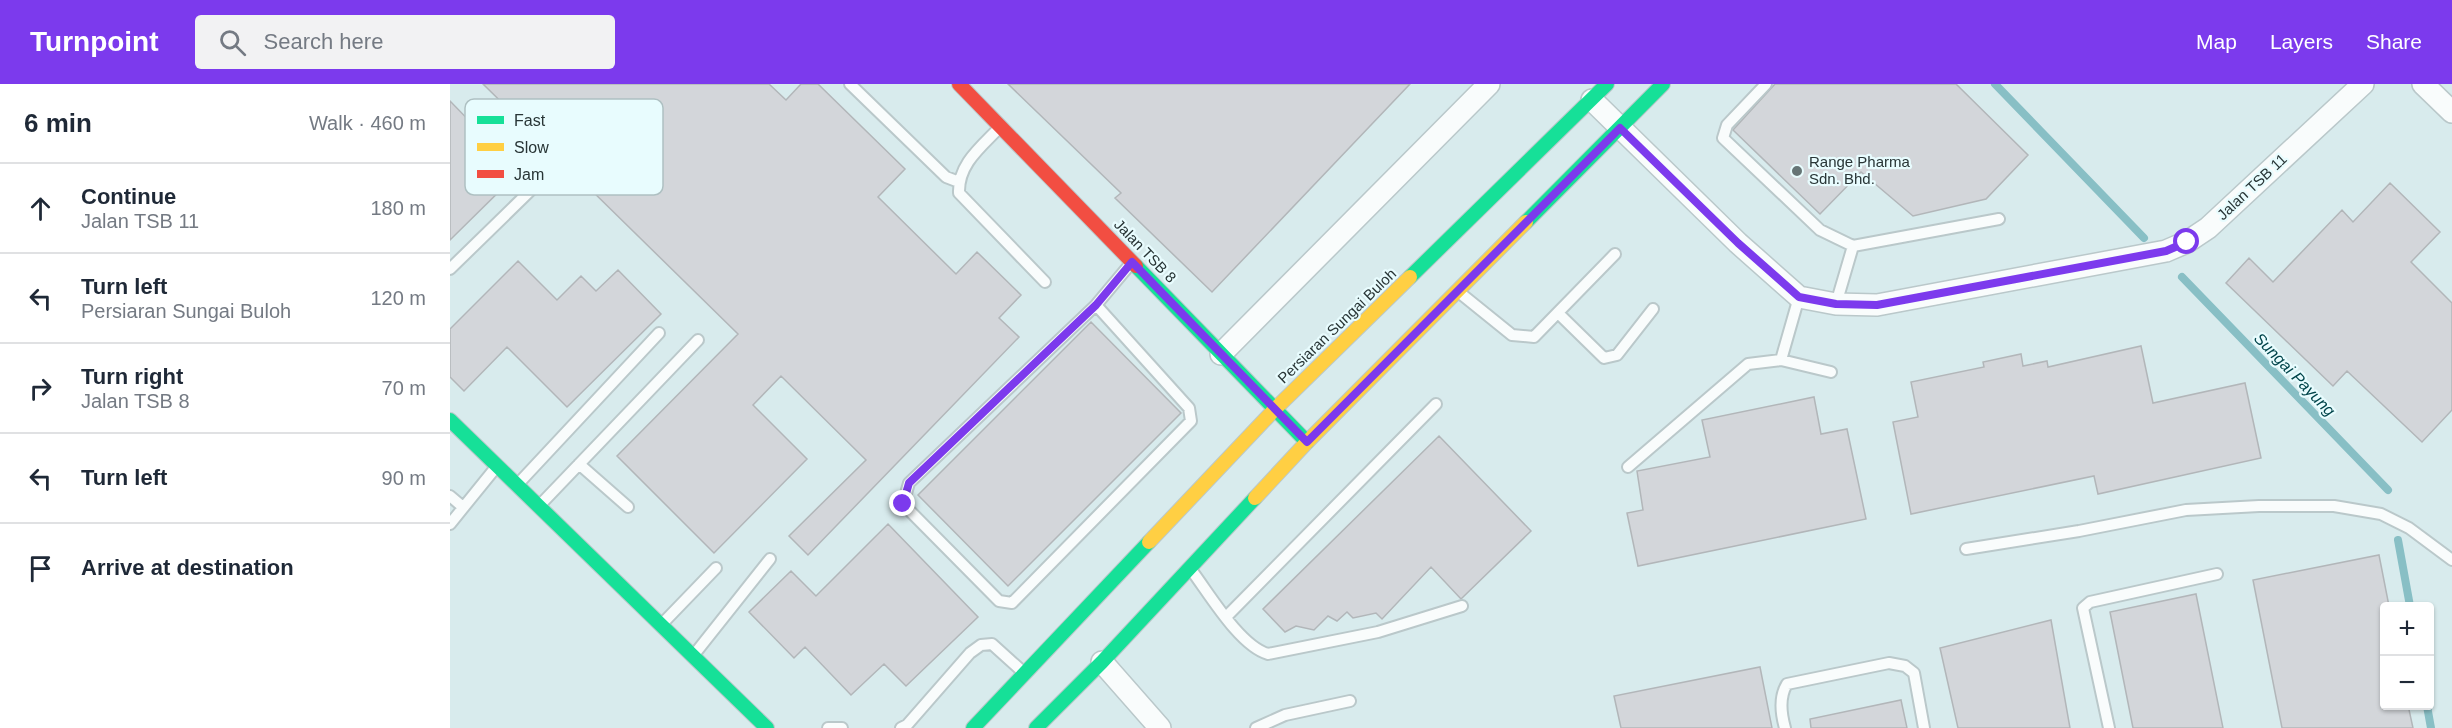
<!DOCTYPE html>
<meta charset="utf-8">
<style>
:root{--surface:#fff;--page:#f2f2f3;--text:#1f2937;--muted:#747a83;--line:#e0e1e3;--accent:#7c3aed}
body{margin:0;font-family:Helvetica,sans-serif;background:var(--page);color:var(--text)}
.controls{position:absolute;right:18px;bottom:18px;display:grid;overflow:hidden;border-radius:6px;box-shadow:0 2px 4px #0004}
.controls button{width:54px;height:54px;display:grid;place-items:center;padding:0;border:0;border-bottom:2px solid var(--line);background:var(--surface);color:var(--text);font:30px sans-serif}
.stop{position:absolute;width:18px;height:18px;margin:-14px;border:4px solid #7c3aed;border-radius:50%;background:#fff}
.stop.end{background:#7c3aed;border-color:#fff;box-shadow:0 2px 6px #0008}
.list{margin:0;padding:0;list-style:none}
h2{display:flex;justify-content:space-between;align-items:center;height:78px;margin:0;padding:0 24px;font-size:26px}
h2 small{font-size:20px;font-weight:400;color:var(--muted)}
.list li{display:grid;grid-template-columns:39px 1fr auto;gap:18px;align-items:center;box-sizing:border-box;height:90px;padding:0 24px;border-top:2px solid var(--line)}
.list b{display:block;font-size:22px;white-space:nowrap}
.list p{margin:0;font-size:20px;white-space:nowrap;color:var(--muted)}
.list em{font-size:20px;font-style:normal;color:var(--muted)}
.icon{flex:none;width:33px;height:33px;fill:none;stroke:currentColor;stroke-width:2;stroke-linecap:round;stroke-linejoin:round}
.map{position:relative;flex:none;width:2002px;height:644px;overflow:hidden}
header{display:flex;align-items:center;gap:36px;box-sizing:border-box;height:84px;padding:0 30px;background:var(--accent);color:#fff}
header strong{font-size:28px}
nav{display:flex;gap:33px;margin-inline-start:auto;font-size:21px}
.search{width:420px;height:54px;background:var(--page);display:flex;align-items:center;gap:15px;box-sizing:border-box;padding:0 21px;border-radius:6px;color:var(--muted);font-size:22px}
main{display:flex}
aside{flex:1;background:var(--surface)}
.map>svg:first-child{display:block}
.lines{fill:none;stroke-linecap:round;stroke-linejoin:round}
.stream{stroke:#88bfc5;stroke-width:8}
.building{fill:#d3d6da;stroke:#b2b6b9;stroke-width:1.5}
.lane-casing{stroke:#bac8ca;stroke-width:14}
.street-casing{stroke:#bac8ca;stroke-width:24}
.fast-casing{stroke:#bac8ca;stroke-width:16}
.slow-casing{stroke:#bac8ca;stroke-width:16}
.jam-casing{stroke:#bac8ca;stroke-width:16}
.lane{stroke:#f9fcfc;stroke-width:10}
.street{stroke:#f9fcfc;stroke-width:21}
.fast{stroke:#16e098;stroke-width:14}
.slow{stroke:#ffcf43;stroke-width:14}
.jam{stroke:#f24e42;stroke-width:14}
.route{stroke:#7c3aed;stroke-width:8}
.poi-dot{fill:#667576;stroke:#e8fcfe;stroke-width:2}
.labels{text-anchor:middle;stroke-width:4.5;stroke-linejoin:round;paint-order:stroke}
.poi-label{font-size:15px;fill:#283536;stroke:#e8fcfe;text-anchor:start}
.street-label{font-size:15px;fill:#283536;stroke:#e8fcfe}
.water-label{font-size:16px;font-style:italic;fill:#00444a;stroke:#e8fcfe}
.key{fill:#e8fcfe;stroke:#aec0c2;stroke-width:1.5}
.key-label{font-size:16px;fill:#283536}
</style>
<header>
<strong>Turnpoint</strong>
<div class="search"><svg class="icon" aria-label="search" viewBox="0 0 24 24"><circle cx="10" cy="10" r="6"/><path d="M15 15l6 6"/></svg>Search here</div>
<nav><a>Map</a><a>Layers</a><a>Share</a></nav>
</header>
<main>
<aside>
<h2>6 min<small>Walk · 460 m</small></h2>
<ul class="list">
<li><svg class="icon" aria-label="ahead" viewBox="0 0 24 24"><path d="M12 20V5M6 11l6-6 6 6"/></svg><div><b>Continue</b><p>Jalan TSB 11</p></div><em>180 m</em></li>
<li><svg class="icon" aria-label="left" viewBox="0 0 24 24"><path d="M17 20v-9H6M10 6l-5 5 5 5"/></svg><div><b>Turn left</b><p>Persiaran Sungai Buloh</p></div><em>120 m</em></li>
<li><svg class="icon" aria-label="right" viewBox="0 0 24 24"><path d="M7 20v-9h11M14 6l5 5-5 5"/></svg><div><b>Turn right</b><p>Jalan TSB 8</p></div><em>70 m</em></li>
<li><svg class="icon" aria-label="left" viewBox="0 0 24 24"><path d="M17 20v-9H6M10 6l-5 5 5 5"/></svg><div><b>Turn left</b></div><em>90 m</em></li>
<li><svg class="icon" aria-label="arrive" viewBox="0 0 24 24"><path d="M6 21V4h12l-3 4 3 4H6"/></svg><div><b>Arrive at destination</b></div></li>
</ul>
</aside>
<div class="map">
<svg width="2002" height="644" viewBox="0 0 2002 644">
<rect width="100%" height="100%" fill="#d8ebed"/>
<g class="lines">
<!-- stream -->
<path class="stream" d="M 1545,0 L 1694,154
M 1732,193 L 1938,406
M 1948,456 L 1960,522
M 1977,622 L 1981,644"/>
</g>
<!-- building -->
<path class="building" d="M 33,0 L 319,0 L 336,16 L 351,0 L 368,0 L 455,85 L 428,113 L 506,190 L 527,168 L 571,211 L 549,234 L 569,253 L 358,471 L 339,452 L 416,376 L 331,292 L 303,321 L 357,375 L 264,469 L 167,372 L 288,250 Z
M 558,0 L 960,0 L 762,208 L 665,114 L 671,109 Z
M 1325,0 L 1506,0 L 1578,71 L 1536,115 L 1463,132 L 1411,88 L 1370,130 L 1283,46 Z
M 0,17 L 69,88 L 0,156 Z
M 1940,99 L 1990,148 L 1961,178 L 2002,219 L 2002,326 L 1972,358 L 1897,287 L 1883,302 L 1776,199 L 1799,174 L 1823,198 L 1892,126 L 1903,138 Z
M 68,177 L 107,216 L 131,192 L 146,207 L 168,186 L 211,230 L 117,323 L 57,263 L 14,307 L 0,293 L 0,245 Z
M 641,238 L 731,329 L 558,502 L 468,411 Z
M 1691,262 L 1703,319 L 1795,299 L 1811,374 L 1648,410 L 1644,392 L 1461,430 L 1443,338 L 1468,333 L 1461,298 L 1534,283 L 1533,278 L 1571,270 L 1573,282 L 1597,277 L 1598,283 Z
M 1364,313 L 1371,350 L 1397,345 L 1416,435 L 1188,482 L 1177,429 L 1193,426 L 1187,387 L 1260,373 L 1252,336 Z
M 989,352 L 1081,447 L 1011,515 L 981,483 L 932,535 L 926,529 L 903,534 L 897,528 L 887,537 L 878,532 L 864,546 L 846,542 L 835,548 L 813,525 Z
M 438,440 L 528,533 L 456,602 L 434,580 L 401,611 L 355,563 L 344,574 L 299,528 L 341,487 L 366,512 Z
M 1929,471 L 1939,522 L 1935,522 L 1935,621 L 1958,621 L 1963,644 L 1832,644 L 1803,496 Z
M 1746,510 L 1773,644 L 1683,644 L 1660,528 Z
M 1601,536 L 1620,644 L 1508,644 L 1490,564 Z
M 1310,583 L 1322,644 L 1171,644 L 1164,612 Z
M 1451,616 L 1457,644 L 1361,644 L 1360,635 Z"/>
<g class="lines">
<!-- lane casing -->
<g class="lane-casing">
<path id="lane" d="M 400,0 L 496,93 L 509,98
M 1316,0 L 1277,41 L 1273,54 L 1370,146 L 1403,162 L 1549,135
M 550,43 C 531,63 508,80 509,109 L 595,198
M 0,185 L 84,103
M 1010,209 L 1062,251 L 1084,253 L 1165,170
M 1386,220 L 1403,162
M 646,221 L 739,324 L 741,337 L 562,519 L 549,517 L 453,420 L 459,399 L 646,221 L 682,178
M 1108,229 L 1154,274 L 1167,271 L 1203,225
M 1331,276 L 1349,213
M 129,380 L 178,423
M 1178,383 L 1298,280 L 1331,276 L 1381,288
M 67,401 L 209,249
M 0,412 L 13,423
M 89,422 L 248,256
M 0,440 L 47,382
M 1516,465 L 1629,447 L 1736,426 L 1809,422 L 1884,422 L 1931,430 L 1959,444 L 2002,476
M 742,487 C 760,511 790,562 818,570 L 928,548 L 1012,522
M 777,532 L 986,320
M 211,541 L 266,484
M 243,572 L 320,475
M 378,644 L 392,644
M 451,644 L 457,641 L 520,569 L 531,561 L 542,560 L 572,587
M 806,644 L 835,631 L 900,617
M 1335,644 C 1331,630 1329,613 1337,600 L 1439,579 L 1455,582 L 1464,589 L 1474,644
M 1659,644 L 1633,524 L 1640,518 L 1767,490"/>
</g>
<!-- street casing -->
<g class="street-casing">
<path id="street" d="M 1973,0 L 2002,28
M 1142,16 L 1288,159 L 1349,213 L 1386,220 L 1427,221 L 1716,167 L 1737,158 L 1758,144 L 1913,0
M 771,270 L 1039,0
M 652,578 L 710,644"/>
</g>
<!-- fast casing -->
<g class="fast-casing">
<path id="fast" d="M 1076,138 L 1213,0
M 686,182 L 857,358
M 960,193 L 1157,0
M 0,336 L 317,644
M 523,644 L 699,458
M 586,644 L 652,578 L 805,414"/>
</g>
<!-- slow casing -->
<g class="slow-casing">
<path id="slow" d="M 805,414 L 857,358 L 1076,138
M 699,458 L 825,325 L 960,193"/>
</g>
<!-- jam casing -->
<g class="jam-casing">
<path id="jam" d="M 509,0 L 686,182"/>
</g>
<!-- lane -->
<use href="#lane" class="lane"/>
<!-- street -->
<use href="#street" class="street"/>
<!-- fast -->
<use href="#fast" class="fast"/>
<!-- slow -->
<use href="#slow" class="slow"/>
<!-- jam -->
<use href="#jam" class="jam"/>
</g>
<g class="lines">
<!-- route -->
<path class="route" d="M 453,420 L 459,399 L 646,221 L 682,178 L 857,358 L 1170,44 L 1288,159 L 1349,213 L 1386,220 L 1427,221 L 1716,167 L 1737,158"/>
</g>
<!-- markers -->
<circle class="poi-dot" cx="1347" cy="87" r="6"/>
<g class="labels">
<!-- poi labels -->
<g class="poi-label">
<text x="1359" y="83">Range Pharma<tspan x="1359" dy="17">Sdn. Bhd.</tspan></text>
</g>
<!-- street labels -->
<g class="street-label">
<text transform="translate(1802 103) rotate(-43)" y="5">Jalan TSB 11</text>
<text transform="translate(695 167) rotate(46)" y="5">Jalan TSB 8</text>
<text transform="translate(887 242) rotate(-44)" y="5">Persiaran Sungai Buloh</text>
</g>
<!-- water labels -->
<g class="water-label">
<text transform="translate(1845 290) rotate(46)" y="6">Sungai Payung</text>
</g>
</g>
<!-- legend -->
<rect x="15" y="15" width="198" height="96" rx="9" class="key"/>
<rect x="27" y="32" width="27" height="8" fill="#16e098"/>
<rect x="27" y="59" width="27" height="8" fill="#ffcf43"/>
<rect x="27" y="86" width="27" height="8" fill="#f24e42"/>
<g class="key-label">
<text x="64" y="42">Fast</text>
<text x="64" y="69">Slow</text>
<text x="64" y="96">Jam</text>
</g>
</svg>
<div class="controls">
<button>+</button>
<button>−</button>
</div>
<div class="stop" style="left:1737px;top:158px"></div>
<div class="stop end" style="left:453px;top:420px"></div>
</div>
</main>
